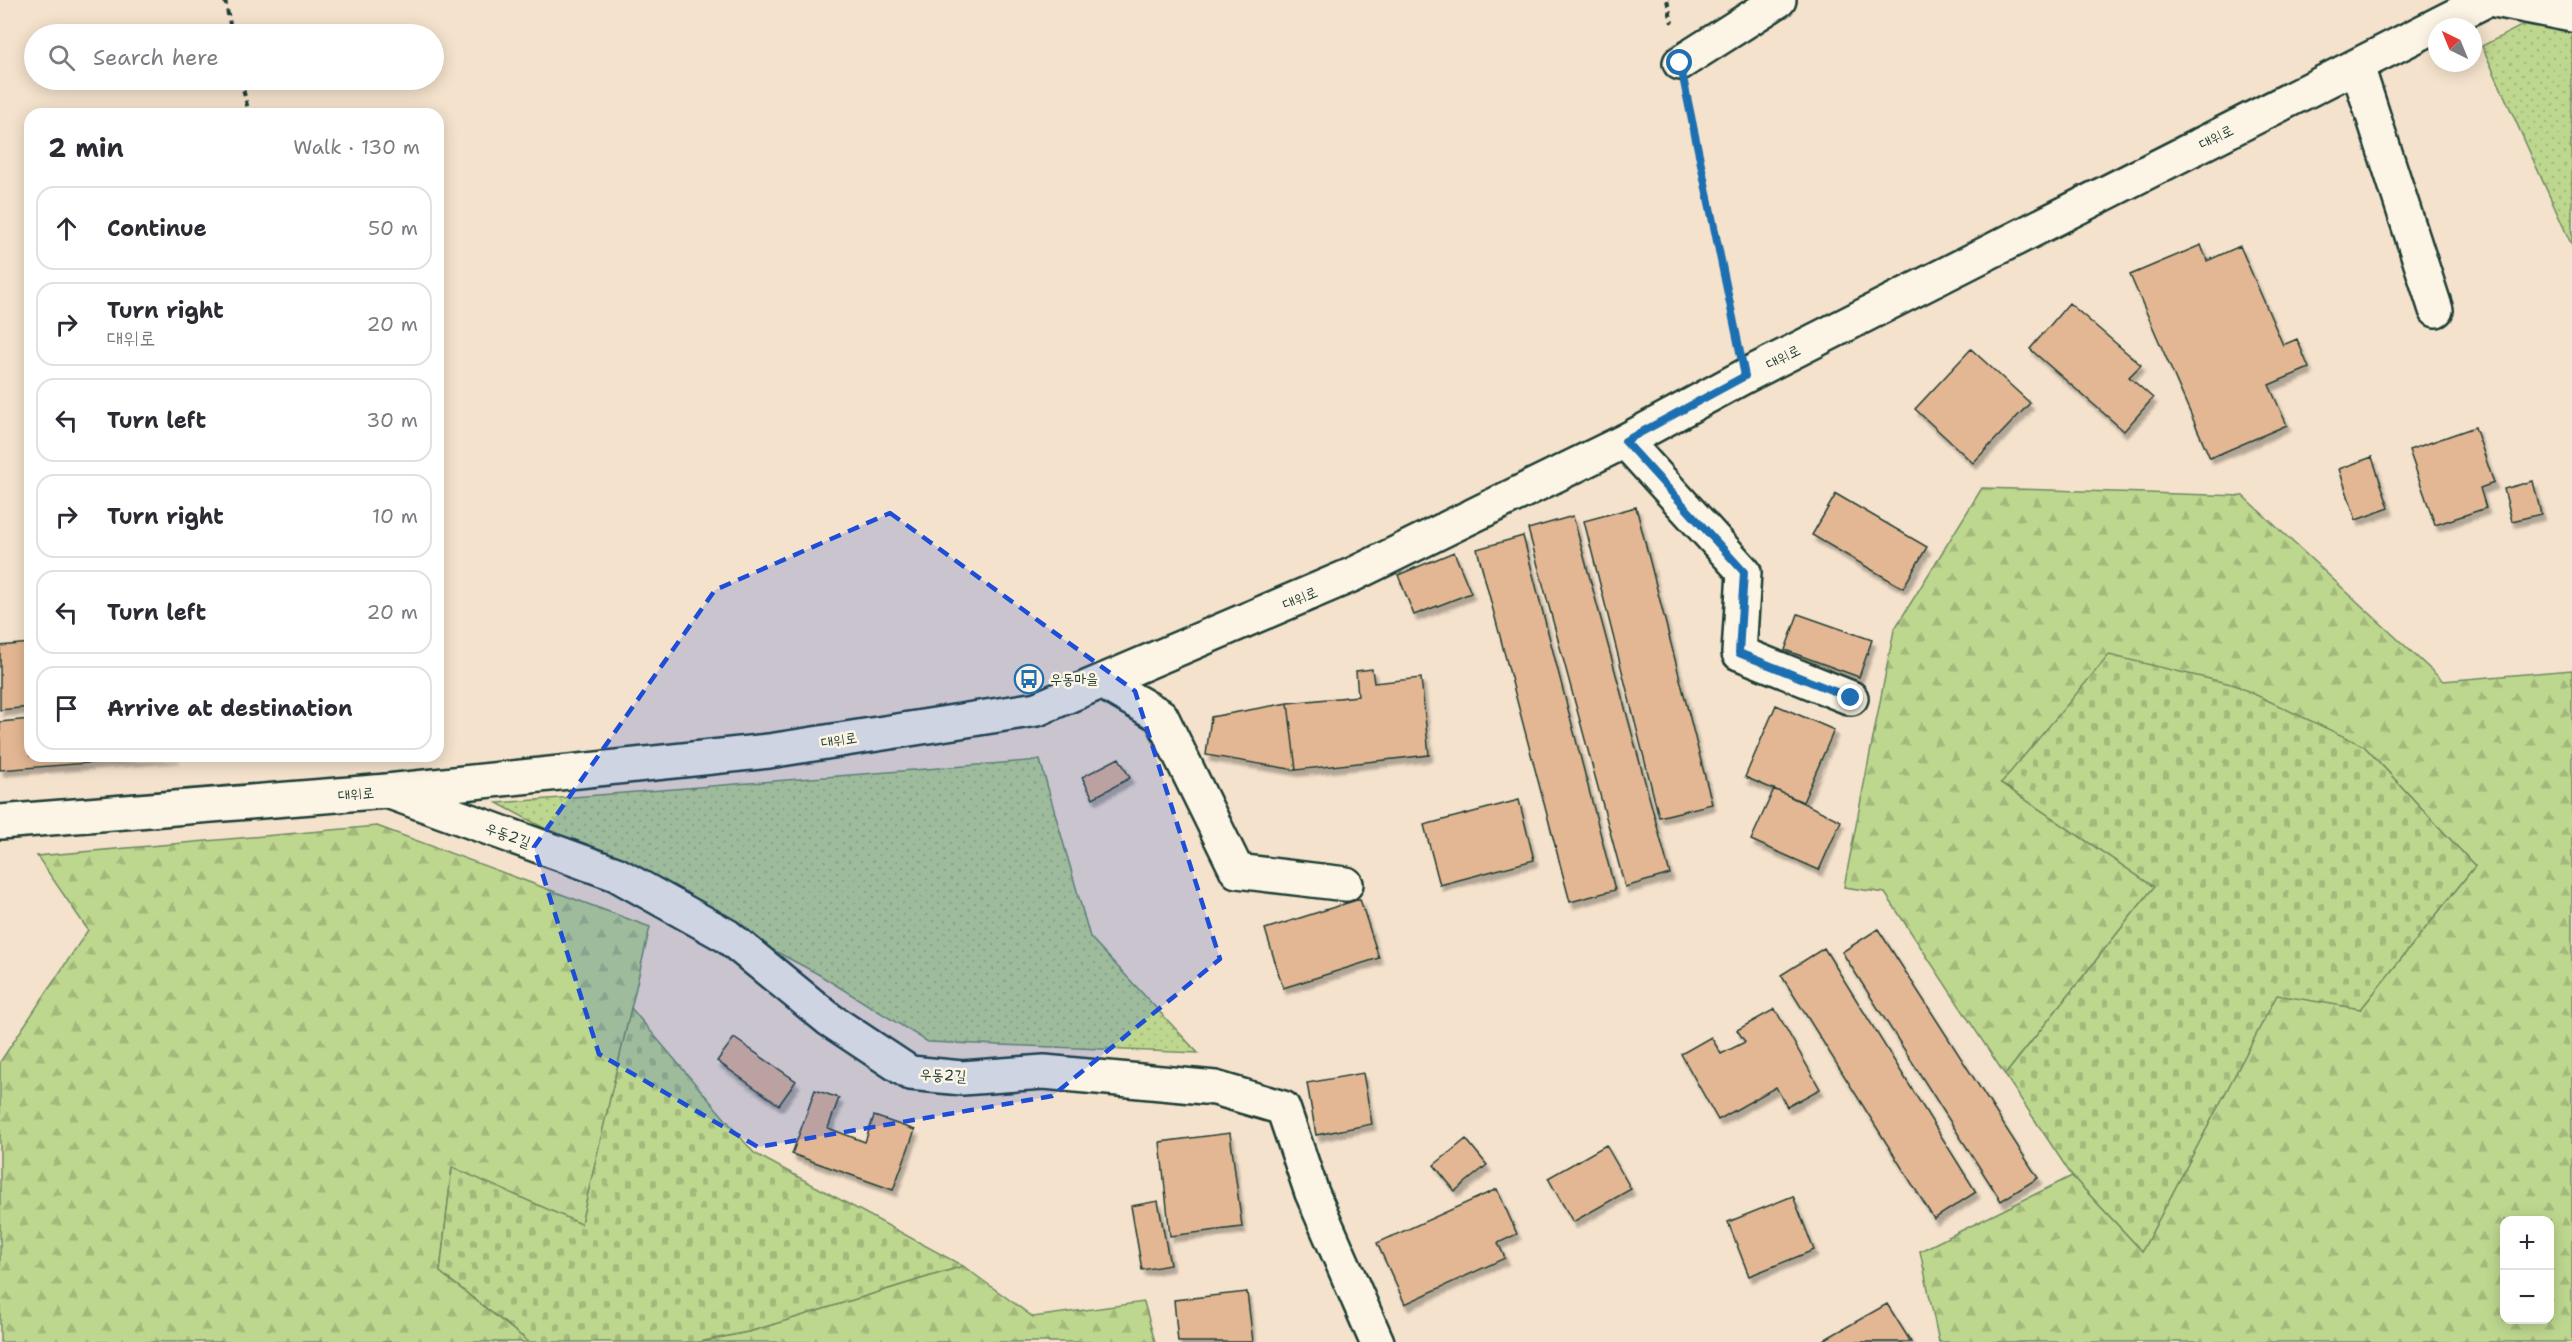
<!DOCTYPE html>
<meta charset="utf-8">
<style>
:root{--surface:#fff;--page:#f7f7f7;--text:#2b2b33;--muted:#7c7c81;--line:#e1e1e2}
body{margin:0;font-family:"Shantell Sans","Poor Story",sans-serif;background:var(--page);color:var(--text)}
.controls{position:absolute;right:18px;bottom:18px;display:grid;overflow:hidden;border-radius:12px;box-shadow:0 3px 15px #0003}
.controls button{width:54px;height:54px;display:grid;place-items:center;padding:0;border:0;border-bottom:2px solid var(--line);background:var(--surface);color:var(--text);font:30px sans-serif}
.compass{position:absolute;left:2428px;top:18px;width:54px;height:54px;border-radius:50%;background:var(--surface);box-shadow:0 3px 15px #0003;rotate:317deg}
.stop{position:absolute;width:18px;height:18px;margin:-14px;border:4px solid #1f6fb2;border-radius:50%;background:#fff}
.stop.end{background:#1f6fb2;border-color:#fff;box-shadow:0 2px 6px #0008}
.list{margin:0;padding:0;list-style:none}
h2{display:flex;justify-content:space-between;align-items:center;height:78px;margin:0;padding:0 24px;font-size:26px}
h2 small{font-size:20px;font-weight:400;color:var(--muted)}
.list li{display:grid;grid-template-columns:39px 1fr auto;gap:18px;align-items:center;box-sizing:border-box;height:84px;margin:0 12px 12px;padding:0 12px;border:2px solid var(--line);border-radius:18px}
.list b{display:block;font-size:22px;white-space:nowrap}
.list p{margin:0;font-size:20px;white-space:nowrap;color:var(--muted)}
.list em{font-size:20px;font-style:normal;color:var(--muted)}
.icon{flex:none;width:33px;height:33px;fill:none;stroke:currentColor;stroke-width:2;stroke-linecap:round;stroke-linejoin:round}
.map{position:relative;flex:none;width:2572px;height:1342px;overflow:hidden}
.search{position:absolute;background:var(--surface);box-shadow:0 3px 15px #0003;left:24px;top:24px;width:420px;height:66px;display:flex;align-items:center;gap:15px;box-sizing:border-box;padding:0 21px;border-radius:33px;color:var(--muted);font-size:22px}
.panel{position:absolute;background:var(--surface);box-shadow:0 3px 15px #0003;left:24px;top:108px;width:420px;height:654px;border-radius:18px}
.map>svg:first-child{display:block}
.grass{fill:url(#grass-dots);stroke:#6e8a61;stroke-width:1.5}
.forest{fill:url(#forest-firs);stroke:#6e8a61;stroke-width:1.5;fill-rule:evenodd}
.cemetery{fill:url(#cemetery-stones);stroke:#6e8a61;stroke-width:1.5}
.building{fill:#e3b793;stroke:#1f3d34;stroke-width:1.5;filter:url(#shadow)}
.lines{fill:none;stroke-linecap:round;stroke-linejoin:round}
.minor-casing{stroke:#1f3d34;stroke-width:38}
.major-casing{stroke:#1f3d34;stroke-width:38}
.path{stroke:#1f3d34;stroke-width:4;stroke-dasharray:6 4.5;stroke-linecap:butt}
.minor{stroke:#fcf5e5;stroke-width:33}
.major{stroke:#fcf5e5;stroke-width:33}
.route{stroke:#1f6fb2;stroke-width:8}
.marked{fill:#1d4ed8;fill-opacity:0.2;stroke:#1d4ed8;stroke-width:4.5;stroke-dasharray:12 8;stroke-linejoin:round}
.labels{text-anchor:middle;stroke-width:5;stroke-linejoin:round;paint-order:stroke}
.street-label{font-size:15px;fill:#1f3d34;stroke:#fcf5e5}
.poi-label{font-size:15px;fill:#1f3d34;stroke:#fcf5e5;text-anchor:start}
</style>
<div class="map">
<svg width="2572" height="1342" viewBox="0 0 2572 1342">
<defs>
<pattern id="grass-dots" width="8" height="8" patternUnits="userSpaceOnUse" patternTransform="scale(1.5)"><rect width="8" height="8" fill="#bed78e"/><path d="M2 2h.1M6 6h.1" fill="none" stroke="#a3b97b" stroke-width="1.8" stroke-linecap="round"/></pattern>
<pattern id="forest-firs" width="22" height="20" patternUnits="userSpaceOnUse" patternTransform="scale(1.5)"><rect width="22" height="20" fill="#bed78e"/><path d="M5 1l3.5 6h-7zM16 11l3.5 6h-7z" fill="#a3b97b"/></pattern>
<pattern id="cemetery-stones" width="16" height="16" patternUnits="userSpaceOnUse" patternTransform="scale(1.5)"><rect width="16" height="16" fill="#bed78e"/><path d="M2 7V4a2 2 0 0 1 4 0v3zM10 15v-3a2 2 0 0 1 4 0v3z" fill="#a3b97b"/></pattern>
<filter id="shadow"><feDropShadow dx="3.5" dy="6" stdDeviation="1.5" flood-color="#0004"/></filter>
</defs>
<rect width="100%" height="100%" fill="#f4e2cc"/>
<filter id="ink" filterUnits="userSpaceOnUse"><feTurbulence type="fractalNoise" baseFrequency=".0167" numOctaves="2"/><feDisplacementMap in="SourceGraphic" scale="12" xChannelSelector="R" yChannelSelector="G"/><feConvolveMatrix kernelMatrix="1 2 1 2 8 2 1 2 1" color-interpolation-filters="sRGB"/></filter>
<g filter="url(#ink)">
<!-- grass -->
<path class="grass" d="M 2572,0 L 2572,246 L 2482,46 Z
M 1040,760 L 1090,937 L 1198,1053 L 928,1042 L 818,974 L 497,803 Z"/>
<!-- forest -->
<path class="forest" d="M 1982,488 L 2243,496 L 2443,681 L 2572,670 L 2572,1342 L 1939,1342 L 1920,1251 L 2072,1176 L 2142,1251 L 2277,994 L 2361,1009 L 2475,866 L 2364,746 L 2001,783 L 2154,887 L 2005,1075 L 1885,893 L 1844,887 L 1894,630 ZM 2504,1220 L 2550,1220 L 2550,1320 L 2504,1320 Z
M 377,826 L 650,927 L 581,1225 L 452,1168 L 440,1272 L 529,1342 L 0,1342 L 0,1062 L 88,930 L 37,856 Z
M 963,1266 L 1033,1317 L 1144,1302 L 1155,1342 L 699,1342 L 752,1331 Z"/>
<!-- cemetery -->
<path class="cemetery" d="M 2109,655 L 2235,685 L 2364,746 L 2475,866 L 2361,1009 L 2277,995 L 2142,1251 L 2072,1176 L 2005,1075 L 2154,887 L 2001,783 Z
M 631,1008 L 754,1153 L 963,1266 L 752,1331 L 699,1342 L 529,1342 L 440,1272 L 452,1167 L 581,1224 Z"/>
<!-- building -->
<path class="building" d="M 2201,245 L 2207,261 L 2240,246 L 2283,345 L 2297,339 L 2309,368 L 2269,385 L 2287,425 L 2210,458 L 2130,275 Z
M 2069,303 L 2141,365 L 2129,377 L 2153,398 L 2124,431 L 2030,349 Z
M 1971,349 L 2030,403 L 1973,463 L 1915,409 Z
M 2475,427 L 2494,483 L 2480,488 L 2486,508 L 2435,525 L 2409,450 Z
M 2372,457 L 2389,508 L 2356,520 L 2339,469 Z
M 2533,481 L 2541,514 L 2512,521 L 2504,489 Z
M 1836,494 L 1927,547 L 1903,588 L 1812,535 Z
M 1636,507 L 1712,804 L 1659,817 L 1584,521 Z
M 1573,516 L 1670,874 L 1625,887 L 1528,529 Z
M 1523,536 L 1615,890 L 1570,902 L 1477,549 Z
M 1454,552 L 1471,593 L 1414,615 L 1398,575 Z
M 1798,614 L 1872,640 L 1859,677 L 1785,650 Z
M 30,643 L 30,707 L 0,710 L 0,646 Z
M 1372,669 L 1374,683 L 1421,678 L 1429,755 L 1296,770 L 1288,703 L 1358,696 L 1356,671 Z
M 1288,703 L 1296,770 L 1206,755 L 1211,717 Z
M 1776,705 L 1834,730 L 1803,802 L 1745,777 Z
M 30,719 L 30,756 L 176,756 L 0,770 L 0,722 Z
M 1119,758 L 1130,778 L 1093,798 L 1082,777 Z
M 1774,789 L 1841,821 L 1819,870 L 1751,840 Z
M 1519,800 L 1534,860 L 1440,885 L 1424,825 Z
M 1360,899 L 1379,958 L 1283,988 L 1265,929 Z
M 1878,929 L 2038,1178 L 2001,1201 L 1842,952 Z
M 1824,948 L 1976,1192 L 1934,1219 L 1781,975 Z
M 1775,1009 L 1820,1089 L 1787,1107 L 1776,1087 L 1718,1120 L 1681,1054 L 1711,1037 L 1721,1054 L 1745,1042 L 1737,1030 Z
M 734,1038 L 796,1081 L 779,1105 L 717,1061 Z
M 1363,1073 L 1372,1124 L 1316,1135 L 1307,1083 Z
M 815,1090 L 839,1098 L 828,1128 L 865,1142 L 874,1116 L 915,1130 L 893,1190 L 792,1154 Z
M 1230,1133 L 1242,1227 L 1170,1236 L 1160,1142 Z
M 1466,1139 L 1487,1165 L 1455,1191 L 1434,1165 Z
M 1606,1145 L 1631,1189 L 1573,1222 L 1548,1178 Z
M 1497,1189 L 1517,1234 L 1498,1243 L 1505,1258 L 1405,1304 L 1377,1243 Z
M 1793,1196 L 1814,1250 L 1749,1276 L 1728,1222 Z
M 1158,1201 L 1170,1265 L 1142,1270 L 1131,1206 Z
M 1247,1292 L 1253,1342 L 1178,1342 L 1174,1300 Z
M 1887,1304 L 1911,1342 L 1820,1342 Z"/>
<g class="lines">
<!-- minor casing -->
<g class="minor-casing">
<path id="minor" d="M 2495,0 L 2572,15
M 1680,63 L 1779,0
M 2357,66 L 2436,310
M 1625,441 L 1744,572 L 1739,653 L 1851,698
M 1102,682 L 1161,716 L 1237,871 L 1346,884
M 387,791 L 616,874 L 727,936 L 830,1020 L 910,1073 L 962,1078 L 1044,1072 L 1215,1088 L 1283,1108 L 1312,1193 L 1377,1342"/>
</g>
<!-- major casing -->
<g class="major-casing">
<path id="major" d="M 0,822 L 387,791 L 769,751 L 1037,709 L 1354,574 L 1625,441 L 1745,376 L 2486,0"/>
</g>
<!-- path -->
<path class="path" d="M 225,0 L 232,34
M 1667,0 L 1672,23
M 241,80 L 249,114
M 1688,101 L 1737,337"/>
<!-- minor -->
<use href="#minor" class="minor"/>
<!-- major -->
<use href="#major" class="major"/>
</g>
</g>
<g class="lines" filter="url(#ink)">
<!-- route -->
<path class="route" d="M 1680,63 L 1745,376 L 1625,441 L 1744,572 L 1739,653 L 1851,698"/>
</g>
<!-- marked area -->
<path class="marked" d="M 890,513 L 1135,691 L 1220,959 L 1052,1096 L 758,1147 L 599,1054 L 534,847 L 715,590 Z"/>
<!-- icons -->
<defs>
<g id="bus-ring" transform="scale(1.5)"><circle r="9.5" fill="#fcf5e5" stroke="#1f6fb2" stroke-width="1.5"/><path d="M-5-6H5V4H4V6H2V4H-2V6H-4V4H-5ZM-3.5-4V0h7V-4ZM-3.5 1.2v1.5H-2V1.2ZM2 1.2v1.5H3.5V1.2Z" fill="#1f6fb2"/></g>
</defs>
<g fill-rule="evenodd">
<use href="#bus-ring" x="1029" y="679"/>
</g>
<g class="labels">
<!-- street labels -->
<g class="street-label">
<text transform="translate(2216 137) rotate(-27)" y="5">대위로</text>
<text transform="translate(1783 357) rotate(-27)" y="5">대위로</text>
<text transform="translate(1300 598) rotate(-23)" y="5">대위로</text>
<text transform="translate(839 740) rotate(-9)" y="5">대위로</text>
<text transform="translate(356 794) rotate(-5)" y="5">대위로</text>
<text transform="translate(508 835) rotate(20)" y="5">우동2길</text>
<text transform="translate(943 1075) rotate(3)" y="5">우동2길</text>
</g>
<!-- poi labels -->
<g class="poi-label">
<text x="1050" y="684">우동마을</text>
</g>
</g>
</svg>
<div class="controls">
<button>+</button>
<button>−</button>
</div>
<svg class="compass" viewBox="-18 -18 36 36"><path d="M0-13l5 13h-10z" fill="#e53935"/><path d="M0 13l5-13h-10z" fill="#7c7c81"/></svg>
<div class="stop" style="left:1680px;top:63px"></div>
<div class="stop end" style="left:1851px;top:698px"></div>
<div class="search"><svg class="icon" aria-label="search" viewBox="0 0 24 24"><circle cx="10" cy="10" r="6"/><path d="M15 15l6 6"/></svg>Search here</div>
<section class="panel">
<h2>2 min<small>Walk · 130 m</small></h2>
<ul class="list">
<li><svg class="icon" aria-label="ahead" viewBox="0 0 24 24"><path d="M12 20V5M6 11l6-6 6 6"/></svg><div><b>Continue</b></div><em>50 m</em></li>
<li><svg class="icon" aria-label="right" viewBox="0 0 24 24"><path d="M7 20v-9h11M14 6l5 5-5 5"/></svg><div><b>Turn right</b><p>대위로</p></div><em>20 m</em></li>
<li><svg class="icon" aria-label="left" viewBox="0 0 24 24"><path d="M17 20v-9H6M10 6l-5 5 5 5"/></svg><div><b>Turn left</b></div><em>30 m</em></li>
<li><svg class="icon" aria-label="right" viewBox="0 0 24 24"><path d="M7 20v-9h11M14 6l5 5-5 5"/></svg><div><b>Turn right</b></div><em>10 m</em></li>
<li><svg class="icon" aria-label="left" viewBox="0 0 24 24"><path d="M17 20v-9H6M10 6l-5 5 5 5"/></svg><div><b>Turn left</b></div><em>20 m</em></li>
<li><svg class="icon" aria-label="arrive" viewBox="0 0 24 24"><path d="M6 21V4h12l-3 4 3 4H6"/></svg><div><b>Arrive at destination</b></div></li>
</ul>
</section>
</div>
